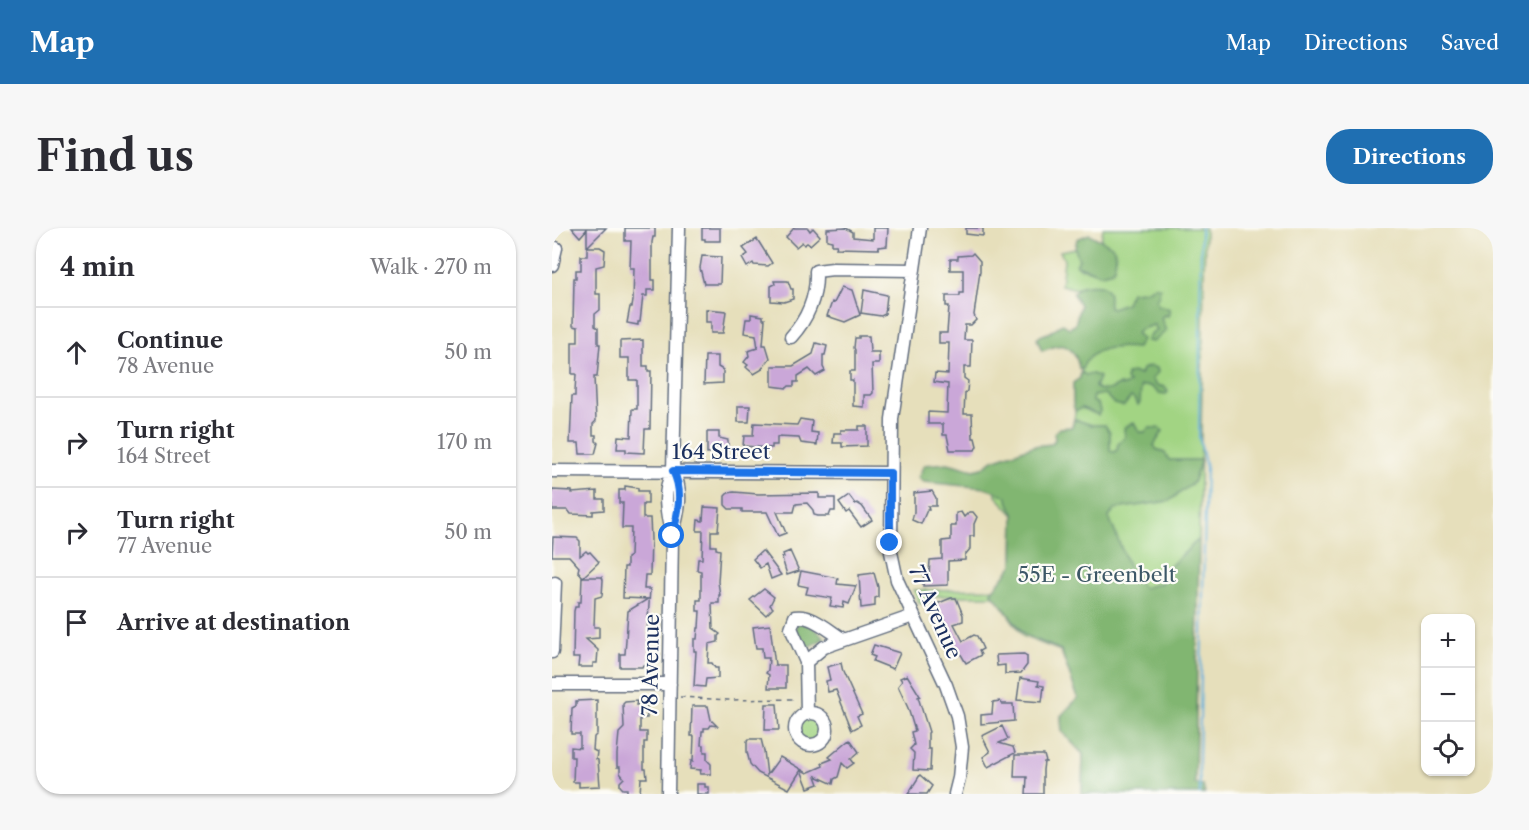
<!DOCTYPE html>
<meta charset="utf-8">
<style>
:root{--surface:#fff;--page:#f7f7f7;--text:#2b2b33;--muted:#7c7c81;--line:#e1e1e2;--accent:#1f6fb2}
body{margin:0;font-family:"Libre Caslon Text",serif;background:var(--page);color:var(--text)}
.controls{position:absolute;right:18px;bottom:18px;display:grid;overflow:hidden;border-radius:12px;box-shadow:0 2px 4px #0004}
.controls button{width:54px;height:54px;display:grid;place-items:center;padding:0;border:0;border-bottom:2px solid var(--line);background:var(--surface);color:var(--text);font:30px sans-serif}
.stop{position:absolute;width:18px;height:18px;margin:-14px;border:4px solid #1a73e8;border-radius:50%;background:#fff}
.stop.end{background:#1a73e8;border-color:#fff;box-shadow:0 2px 6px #0008}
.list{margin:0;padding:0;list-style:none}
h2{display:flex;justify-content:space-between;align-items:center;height:78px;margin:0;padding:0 24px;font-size:26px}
h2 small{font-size:20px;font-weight:400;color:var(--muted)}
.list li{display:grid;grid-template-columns:39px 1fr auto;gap:18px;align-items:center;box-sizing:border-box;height:90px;padding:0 24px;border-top:2px solid var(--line)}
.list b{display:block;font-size:22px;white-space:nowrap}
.list p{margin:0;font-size:20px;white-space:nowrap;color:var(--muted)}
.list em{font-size:20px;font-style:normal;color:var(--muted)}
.icon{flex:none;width:33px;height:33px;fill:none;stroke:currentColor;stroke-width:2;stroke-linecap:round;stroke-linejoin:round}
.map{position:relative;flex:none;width:941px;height:566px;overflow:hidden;border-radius:24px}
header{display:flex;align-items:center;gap:36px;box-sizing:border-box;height:84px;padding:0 30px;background:var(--accent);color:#fff}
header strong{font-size:28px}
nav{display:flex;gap:33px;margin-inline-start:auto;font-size:21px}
.intro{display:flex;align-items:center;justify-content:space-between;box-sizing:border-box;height:144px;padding:0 36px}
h1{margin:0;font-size:42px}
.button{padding:15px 27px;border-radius:24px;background:var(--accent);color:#fff;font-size:21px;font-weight:700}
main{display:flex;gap:36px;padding:0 36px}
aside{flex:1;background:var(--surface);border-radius:24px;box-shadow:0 2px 4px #0004}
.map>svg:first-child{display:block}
.green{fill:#a2d483;stroke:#5e8270;stroke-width:1.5}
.forest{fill:#81b671;stroke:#4e7268;stroke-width:1.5}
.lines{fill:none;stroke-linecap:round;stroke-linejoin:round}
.stream{stroke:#62aeda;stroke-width:2}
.building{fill:#caa7d8}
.minor-casing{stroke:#626d7f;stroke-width:15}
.path{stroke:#626d7f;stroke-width:1.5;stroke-dasharray:4.5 4.5;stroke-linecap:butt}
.minor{stroke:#fff;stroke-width:12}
.route{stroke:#1a73e8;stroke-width:8}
.labels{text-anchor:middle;stroke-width:4.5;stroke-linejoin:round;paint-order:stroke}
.street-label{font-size:21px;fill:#1b2f5e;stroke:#fdfcf7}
.park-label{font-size:21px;fill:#3d5867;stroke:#fdfcf7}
</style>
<header>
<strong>Map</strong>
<nav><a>Map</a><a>Directions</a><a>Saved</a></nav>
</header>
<div class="intro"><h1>Find us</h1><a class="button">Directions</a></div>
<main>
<aside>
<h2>4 min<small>Walk · 270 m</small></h2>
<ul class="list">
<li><svg class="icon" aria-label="ahead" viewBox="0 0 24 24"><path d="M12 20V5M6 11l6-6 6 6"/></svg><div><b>Continue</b><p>78 Avenue</p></div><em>50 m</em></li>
<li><svg class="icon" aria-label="right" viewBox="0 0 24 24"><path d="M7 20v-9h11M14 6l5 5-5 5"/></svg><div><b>Turn right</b><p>164 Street</p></div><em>170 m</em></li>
<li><svg class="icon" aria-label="right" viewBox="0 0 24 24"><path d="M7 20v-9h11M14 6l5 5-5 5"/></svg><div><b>Turn right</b><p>77 Avenue</p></div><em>50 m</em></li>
<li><svg class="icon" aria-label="arrive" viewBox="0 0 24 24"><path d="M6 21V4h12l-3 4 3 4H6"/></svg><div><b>Arrive at destination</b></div></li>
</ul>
</aside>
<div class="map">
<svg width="941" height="566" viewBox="0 0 941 566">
<rect width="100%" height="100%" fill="#fdfcf7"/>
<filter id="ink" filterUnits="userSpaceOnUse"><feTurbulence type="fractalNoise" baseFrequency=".0167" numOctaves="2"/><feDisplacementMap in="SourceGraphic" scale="12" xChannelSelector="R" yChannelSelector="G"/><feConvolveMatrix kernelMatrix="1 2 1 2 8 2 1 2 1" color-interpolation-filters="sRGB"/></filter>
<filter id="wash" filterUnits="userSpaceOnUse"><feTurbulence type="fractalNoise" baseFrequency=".008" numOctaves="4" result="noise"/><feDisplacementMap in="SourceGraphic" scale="24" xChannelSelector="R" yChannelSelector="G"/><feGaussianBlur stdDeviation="1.35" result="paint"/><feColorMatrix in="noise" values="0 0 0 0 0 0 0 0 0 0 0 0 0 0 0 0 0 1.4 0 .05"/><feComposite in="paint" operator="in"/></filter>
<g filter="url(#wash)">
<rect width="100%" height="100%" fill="#e6dfbb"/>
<!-- green -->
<path class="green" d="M 551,0 L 653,0 L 647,311 L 630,328 L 530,566 L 531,526 L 510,504 L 509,488 L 526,470 L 509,423 L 472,409 L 443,368 L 383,368 L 368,376 L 361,362 L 442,361 L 461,338 L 462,287 L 444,268 L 444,260 L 516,232 L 542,57 L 529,58 L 524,61 L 509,57 L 512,32 L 508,23 L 523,20 L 527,32 L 526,39 L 544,44 Z
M246 501a13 13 0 1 1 26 0a13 13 0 1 1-26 0Z"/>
<!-- forest -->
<path class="forest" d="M 537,6 C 557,18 570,14 561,43 L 549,46 L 524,37 L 527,32 L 523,20 L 525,11 Z
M 549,57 C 560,63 556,68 557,79 L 560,80 L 574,75 L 579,64 L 593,63 L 603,58 L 608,60 L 607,67 L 604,72 L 606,77 L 618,81 L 616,88 L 612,87 L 609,90 L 614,103 L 601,114 L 595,113 L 598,106 L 605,102 L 602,97 L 589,101 L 584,105 L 590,111 L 585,120 C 564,118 539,118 530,141 L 527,141 C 526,130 518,115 505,118 C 500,119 495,121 490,123 L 485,111 C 489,105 495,107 500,103 C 505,100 504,98 511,96 L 517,100 L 523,97 L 528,77 L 521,66 C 526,56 538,56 549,57 Z
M 598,138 L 605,140 L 606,144 L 600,151 L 604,157 L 613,159 L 616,164 L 614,166 L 607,165 L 598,158 L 589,158 L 588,175 L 586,177 L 582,171 L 579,169 L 572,178 L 562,176 L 553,166 L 541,168 L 540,173 L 546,176 L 548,183 L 546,187 L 530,180 L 523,183 L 521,176 L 521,155 L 528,150 L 529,144 L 534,147 L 541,146 L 547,149 L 543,159 C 551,165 559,162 567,157 L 572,158 L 577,155 L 574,152 L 575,146 L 580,144 L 588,147 L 590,141 Z
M 522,191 L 540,197 L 553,197 L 558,205 L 558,223 L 562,224 L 565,222 L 566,216 L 573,209 L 572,200 L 582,194 L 587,204 L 593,204 L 597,200 L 607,200 L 611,203 L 602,217 L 604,221 L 613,225 L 617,232 L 649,232 L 641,255 L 617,273 L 563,281 L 557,289 L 578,342 L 591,360 L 609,355 L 615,341 L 647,311 L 643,555 L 651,558 L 653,566 L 530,566 L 531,526 L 510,504 L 509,488 L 526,470 L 509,422 L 473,407 L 439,364 L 461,337 L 462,286 L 454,268 L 434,260 L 371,254 L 366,250 L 372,237 L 396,235 L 422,242 L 430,240 L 441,232 L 481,218 L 500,216 L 503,211 L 502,205 L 508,200 L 520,199 Z
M 246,393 L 261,399 L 273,410 L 257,419 L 252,418 L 243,402 Z"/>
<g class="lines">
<!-- stream -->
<path class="stream" d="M 648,566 L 647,533 L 654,239 L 647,209 L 649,0"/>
</g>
<g id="blocks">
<!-- building -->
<path class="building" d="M 20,0 L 54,0 L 35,19 L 35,1 L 28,9 Z
M 73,0 L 103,0 L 103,9 L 101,9 L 100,14 L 100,52 L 103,52 L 103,62 L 95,62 L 95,68 L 91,68 L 88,94 L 86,94 L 86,97 L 75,95 L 78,79 L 80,79 L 81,73 L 82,40 L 78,40 L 79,13 L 73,13 Z
M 150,0 L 168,0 L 168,13 L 153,13 L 153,11 L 150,11 Z
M 242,0 L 256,0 L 258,3 L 261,0 L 268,8 L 258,17 L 255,15 L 252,17 L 250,14 L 244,19 L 234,9 Z
M 294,0 L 301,4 L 301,9 L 321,11 L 321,0 L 336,0 L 335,18 L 327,19 L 327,21 L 284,20 L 285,17 L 280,17 L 280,13 L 275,12 L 275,1 Z
M 414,0 L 431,0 L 431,8 L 414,6 Z
M 205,11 L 220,35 L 216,38 L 202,37 L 201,35 L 195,39 L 190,30 L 196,26 L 191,20 Z
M 35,19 L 48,19 L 53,22 L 52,37 L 44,39 L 44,66 L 48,66 L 48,82 L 43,86 L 43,98 L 46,100 L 46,116 L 48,116 L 45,149 L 42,149 L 44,193 L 41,196 L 41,207 L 44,207 L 44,213 L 46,215 L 43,226 L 28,226 L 27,215 L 18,215 L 20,168 L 23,168 L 23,164 L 24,146 L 20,146 L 20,114 L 26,114 L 26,99 L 21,98 L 22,50 L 24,50 L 24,42 L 29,42 L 29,28 L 35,28 Z
M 421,25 L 428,33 L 428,43 L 422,87 L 424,92 L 419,97 L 413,97 L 412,112 L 420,112 L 419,139 L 412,139 L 412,150 L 416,153 L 415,163 L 413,165 L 412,186 L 420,186 L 421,210 L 423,210 L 425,218 L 423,222 L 398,222 L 395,207 L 391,207 L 391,196 L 376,196 L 376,184 L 395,185 L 396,156 L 382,154 L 383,145 L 396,146 L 397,115 L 387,115 L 387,105 L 395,105 L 397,78 L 394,78 L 394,68 L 408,68 L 408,65 L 411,65 L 411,42 L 398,42 L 398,31 L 406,31 L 406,28 L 419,27 Z
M 150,28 L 169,29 L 168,56 L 152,56 L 148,40 Z
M 222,53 L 236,53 L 239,61 L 241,61 L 241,71 L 232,74 L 219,73 L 219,58 L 223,56 Z
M 290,59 L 300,62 L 308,87 L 293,94 L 275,88 L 280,74 L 282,75 Z
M 312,62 L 335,67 L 333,86 L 329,88 L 309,85 Z
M 154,81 L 174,83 L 171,105 L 159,105 L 159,94 L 154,94 Z
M 199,86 L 211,88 L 211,91 L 213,91 L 211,117 L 214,117 L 218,130 L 209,142 L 202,146 L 196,141 L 194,139 L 196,137 L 192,134 L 197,128 L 196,123 L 206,120 L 204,107 L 192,105 L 194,91 L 199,91 Z
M 307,108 L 317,108 L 318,124 L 327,124 L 327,136 L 320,136 L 321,165 L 319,167 L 312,167 L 312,179 L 301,178 L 301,152 L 298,152 L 298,143 L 303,143 L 303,122 L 302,120 L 303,110 L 307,110 Z
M 91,112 L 91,138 L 96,138 L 96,143 L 99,143 L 98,201 L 93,201 L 92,225 L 74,224 L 74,221 L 65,221 L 66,208 L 79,209 L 80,181 L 85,181 L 85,152 L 77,152 L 77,130 L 68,130 L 68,113 Z
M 264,115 L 275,118 L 273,127 L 271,127 L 271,139 L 273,143 L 264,148 L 257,141 L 246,148 L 246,154 L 242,154 L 242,158 L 237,158 L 235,160 L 220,158 L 220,138 L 241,138 L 261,126 Z
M 153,128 L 166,128 L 166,139 L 171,142 L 171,155 L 152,156 Z
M 186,178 L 198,178 L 197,194 L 186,194 Z
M 248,191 L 260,193 L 259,204 L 266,205 L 265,217 L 249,215 L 247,210 L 225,209 L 225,217 L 220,217 L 220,220 L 191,218 L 192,208 L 201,208 L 202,195 L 245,197 Z
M 307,198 L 315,198 L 315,218 L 290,219 L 290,215 L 281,215 L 282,205 L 289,205 L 289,202 L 307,202 Z
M 155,204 L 167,204 L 167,210 L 176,212 L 176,223 L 155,225 Z
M 73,258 L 86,260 L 86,263 L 96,263 L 96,276 L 91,276 L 91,290 L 98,290 L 99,311 L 98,347 L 93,347 L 92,361 L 98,361 L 95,407 L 97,407 L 97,437 L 91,437 L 90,439 L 68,439 L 68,426 L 73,426 L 76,383 L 96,371 L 71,370 L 72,339 L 75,339 L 75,330 L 78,328 L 79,300 L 70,300 L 71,275 L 67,275 L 67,262 L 73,262 Z
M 0,262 L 20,263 L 20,265 L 45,263 L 45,271 L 52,271 L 52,282 L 41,283 L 41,287 L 19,286 L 16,282 L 0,282 Z
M 380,263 L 384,270 L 384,278 L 376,278 L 377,282 L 375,282 L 369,296 L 360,292 L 362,284 L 362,265 Z
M 182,264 L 206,266 L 267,265 L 267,270 L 283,270 L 283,283 L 279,283 L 277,288 L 266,288 L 262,287 L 261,282 L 255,275 L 244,276 L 242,284 L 225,284 L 234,305 L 226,308 L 215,284 L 190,284 L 190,281 L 177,281 L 173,277 L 173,268 L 176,265 Z
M 297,268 L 303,276 L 305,275 L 310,278 L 320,292 L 309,299 L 297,283 L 294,285 L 287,275 Z
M 152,279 L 168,280 L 166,303 L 159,303 L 159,318 L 164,318 L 164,321 L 168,322 L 166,354 L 168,367 L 167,367 L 167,375 L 160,375 L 161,401 L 168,406 L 166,408 L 166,414 L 157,416 L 156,435 L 160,435 L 163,440 L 166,440 L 166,450 L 154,451 L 153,459 L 142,458 L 144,423 L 142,423 L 142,411 L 145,411 L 146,400 L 147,400 L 148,383 L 145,383 L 145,372 L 149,372 L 149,343 L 145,342 L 146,331 L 150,331 L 151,303 L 145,303 L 146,292 L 151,293 Z
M 409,284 L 412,289 L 417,284 L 421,284 L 425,289 L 422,296 L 422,308 L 418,308 L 418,321 L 413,327 L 413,332 L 396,333 L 396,357 L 371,358 L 372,347 L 377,348 L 378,332 L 390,331 L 390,313 L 399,312 L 399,298 L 404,298 L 404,285 Z
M 1,309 L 25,310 L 28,313 L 28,328 L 34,323 L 36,325 L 38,324 L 47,334 L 31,349 L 26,343 L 27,339 L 17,328 L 0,328 Z
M 210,323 L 211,323 L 229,347 L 219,351 L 214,336 L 208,340 L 201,331 Z
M 238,323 L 247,343 L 235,347 L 230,330 L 232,329 L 231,326 Z
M 249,343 L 286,350 L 285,356 L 304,358 L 297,376 L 292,374 L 291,380 L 278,378 L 280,370 L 254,366 L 256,359 L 246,357 Z
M 322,345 L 326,359 L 326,369 L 323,370 L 323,378 L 309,380 L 307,347 Z
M 30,349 L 50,349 L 51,352 L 50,368 L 43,370 L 42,399 L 47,399 L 47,410 L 34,411 L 46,422 L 45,435 L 41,435 L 41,439 L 26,439 L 27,430 L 21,430 L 22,383 L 23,379 L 26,379 L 26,374 L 29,374 Z
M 212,361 L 222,369 L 218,377 L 221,380 L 214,387 L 198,372 Z
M 399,370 L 404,370 L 411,387 L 411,393 L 402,396 L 411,413 L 422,407 L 425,408 L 431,421 L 427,423 L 429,427 L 414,435 L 407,423 L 403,424 L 391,389 L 387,391 L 382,377 Z
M 218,397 L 223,437 L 234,437 L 234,460 L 216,460 L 217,447 L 214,445 L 216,442 L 217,430 L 211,430 L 210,420 L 204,420 L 201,399 Z
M 322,417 L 348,425 L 341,441 L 321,433 L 323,429 L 318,427 Z
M 472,426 L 475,428 L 475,437 L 469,445 L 453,446 L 453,437 L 445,438 L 444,427 Z
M 289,435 L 291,444 L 310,486 L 305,488 L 309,497 L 300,502 L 284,462 L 276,464 L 274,453 L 278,452 L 275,439 Z
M 355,447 L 368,468 L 366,469 L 377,504 L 376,505 L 376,521 L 379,521 L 378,543 L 361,542 L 362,525 L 358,521 L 362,517 L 359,504 L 363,503 L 356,480 L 346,458 L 350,453 L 348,450 Z
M 468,450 L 487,453 L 486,457 L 492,458 L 490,474 L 465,472 Z
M 45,472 L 45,506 L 42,509 L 41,522 L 45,524 L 44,531 L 46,532 L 48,558 L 27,559 L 27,554 L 21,554 L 22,529 L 19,529 L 19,519 L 28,520 L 28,506 L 19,506 L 20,480 L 24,478 L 24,473 Z
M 85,473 L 84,477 L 95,477 L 95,490 L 88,490 L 88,504 L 95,504 L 95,514 L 92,514 L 92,541 L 94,541 L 95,550 L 89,550 L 88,566 L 75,566 L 75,561 L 71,561 L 68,558 L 68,554 L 72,550 L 68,545 L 68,539 L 65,539 L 65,526 L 67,505 L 72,500 L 71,476 L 73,474 Z
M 448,473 L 450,476 L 461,476 L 462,493 L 429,496 L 429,487 L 440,486 L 441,474 Z
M 214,476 L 225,476 L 227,502 L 213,502 Z
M 140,478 L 156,478 L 159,492 L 165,498 L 159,497 L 157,500 L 152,500 L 152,503 L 150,503 L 149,517 L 152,517 L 152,524 L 155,524 L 155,532 L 159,536 L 159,546 L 148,546 L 149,542 L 138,541 L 139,533 L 141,533 L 142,508 L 139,508 Z
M 450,498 L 456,511 L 447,515 L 461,519 L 463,525 L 436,539 L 431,529 L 438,524 L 430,508 Z
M 197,511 L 209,511 L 212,523 L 215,547 L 228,529 L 255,545 L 271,538 L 270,535 L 280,531 L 277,529 L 298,511 L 307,524 L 299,531 L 302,535 L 295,540 L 290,535 L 286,549 L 282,551 L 281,556 L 264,548 L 267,556 L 256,560 L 249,542 L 237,561 L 206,545 L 198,536 L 195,524 L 195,513 Z
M 463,527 L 492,527 L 494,534 L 492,534 L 491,542 L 491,566 L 474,566 L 475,549 L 462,549 Z
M 368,547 L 380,558 L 375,566 L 356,566 Z
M 145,556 L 153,556 L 153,559 L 157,559 L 157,566 L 145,566 Z"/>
</g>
</g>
<g filter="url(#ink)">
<use href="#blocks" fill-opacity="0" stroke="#626d7f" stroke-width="1.5"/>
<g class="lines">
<!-- minor casing -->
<g class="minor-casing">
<path id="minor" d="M 368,0 L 340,191 L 339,324 L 345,352 L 394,457 L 405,488 L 410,519 L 407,550 L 403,566
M 0,19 L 4,20 L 0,37
M 239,109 C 256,90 265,69 264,43 L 281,41 L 362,42
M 0,243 L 338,245
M 120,306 C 114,285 110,263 121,243
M 0,356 L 3,355 L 0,424
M 254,434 L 239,400 L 243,389 C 260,386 277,403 291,411
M 0,456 L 118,456
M243 501a16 16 0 1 1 32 0a16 16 0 1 1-32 0Z
M 255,486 L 254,434 L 272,419 L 361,388
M 116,566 L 120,308 C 126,287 132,264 121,243 L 127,0"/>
</g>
<!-- path -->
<path class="path" d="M 128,469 L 175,472 L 243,471"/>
<!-- minor -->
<use href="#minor" class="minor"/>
</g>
</g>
<g class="lines" filter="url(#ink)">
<!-- route -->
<path class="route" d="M 120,308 C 126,287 132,264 121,243 L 338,245 L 338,315"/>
</g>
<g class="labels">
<!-- street labels -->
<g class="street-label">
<text x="169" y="231">164 Street</text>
<text transform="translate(383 384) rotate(66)" y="7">77 Avenue</text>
<text transform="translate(99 437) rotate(-89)" y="7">78 Avenue</text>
</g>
<!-- park labels -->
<g class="park-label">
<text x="545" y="354">55E - Greenbelt</text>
</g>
</g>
</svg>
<div class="controls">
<button>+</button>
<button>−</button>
<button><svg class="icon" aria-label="locate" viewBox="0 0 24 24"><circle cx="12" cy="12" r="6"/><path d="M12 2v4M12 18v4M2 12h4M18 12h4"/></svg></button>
</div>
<div class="stop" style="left:120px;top:308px"></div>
<div class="stop end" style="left:338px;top:315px"></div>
</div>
</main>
